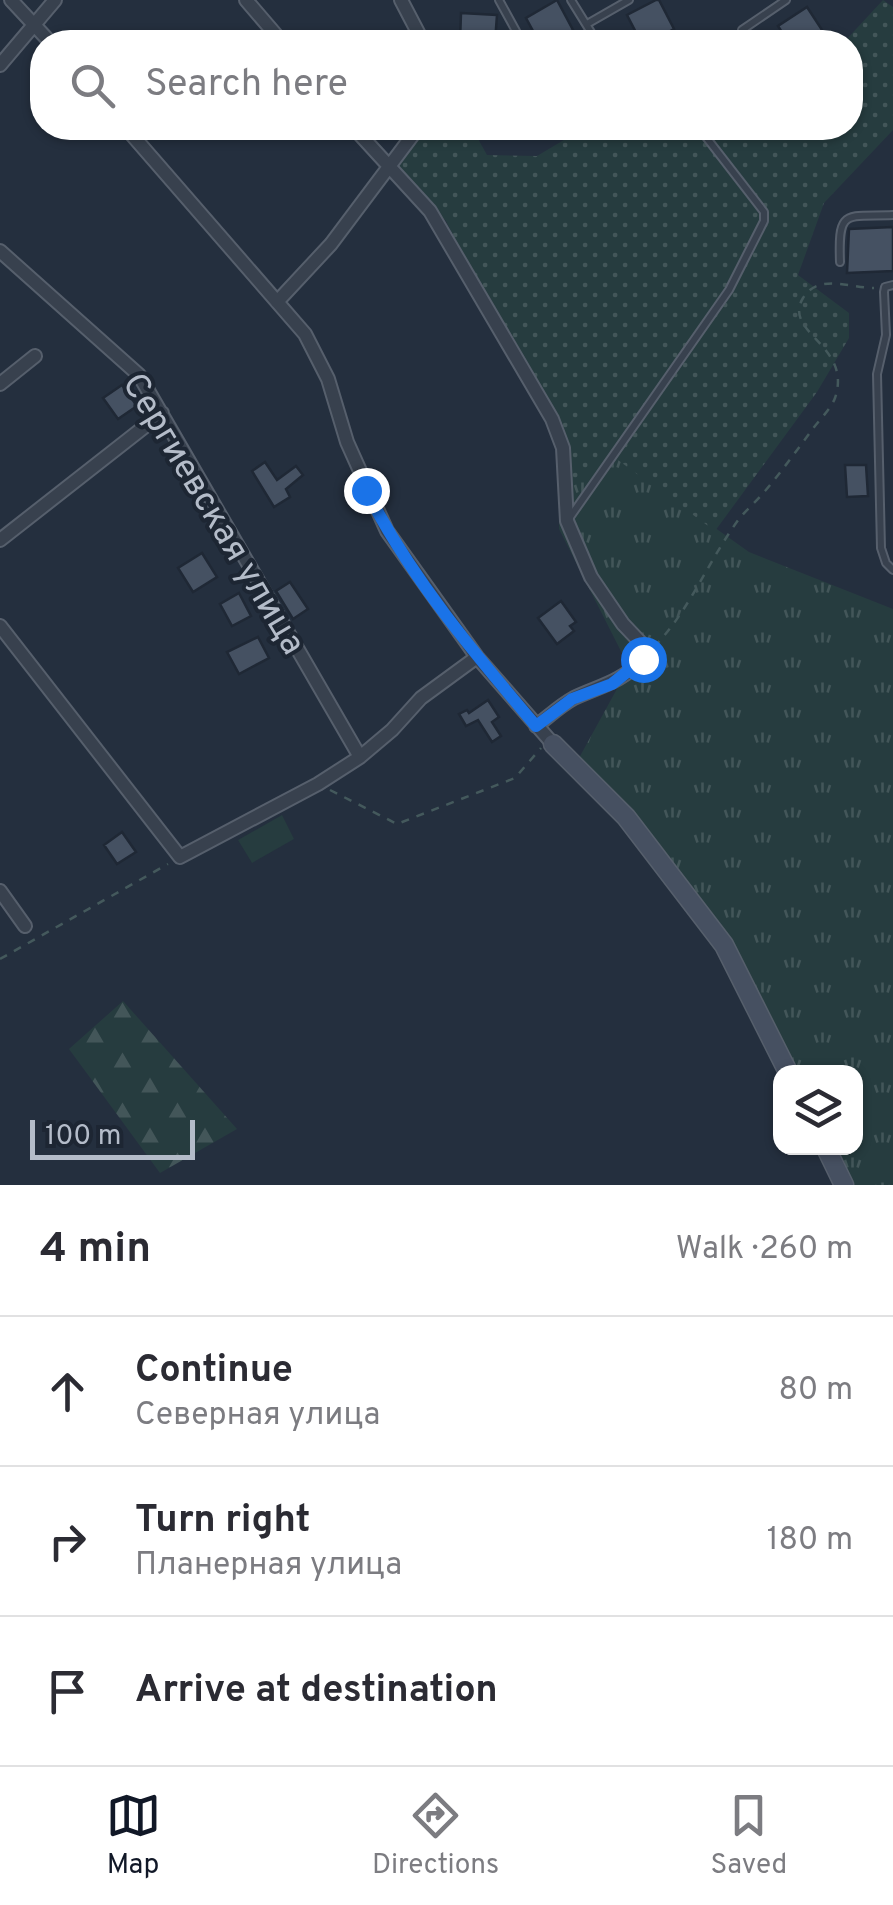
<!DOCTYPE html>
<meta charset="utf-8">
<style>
:root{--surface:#fff;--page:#f7f7f7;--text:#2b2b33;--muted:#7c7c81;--line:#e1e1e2;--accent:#111827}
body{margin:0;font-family:Overpass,sans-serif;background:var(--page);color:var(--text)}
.controls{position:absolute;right:30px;bottom:30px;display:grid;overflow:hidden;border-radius:20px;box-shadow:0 2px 8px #0004}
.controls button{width:90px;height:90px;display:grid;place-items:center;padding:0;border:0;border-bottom:2px solid var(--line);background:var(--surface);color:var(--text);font:50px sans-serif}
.scale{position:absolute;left:30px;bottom:25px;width:165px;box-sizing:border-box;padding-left:10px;border:5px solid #b4bcc9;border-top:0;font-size:28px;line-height:35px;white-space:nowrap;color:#b4bcc9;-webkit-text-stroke:8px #1d2633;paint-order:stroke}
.stop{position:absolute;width:30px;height:30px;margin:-22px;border:8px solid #1a73e8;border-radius:50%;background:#fff}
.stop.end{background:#1a73e8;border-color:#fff;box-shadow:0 2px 10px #0008}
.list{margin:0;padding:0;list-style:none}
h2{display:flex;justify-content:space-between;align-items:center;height:130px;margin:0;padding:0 40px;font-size:42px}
h2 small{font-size:32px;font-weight:400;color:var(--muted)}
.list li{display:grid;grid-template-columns:65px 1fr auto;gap:30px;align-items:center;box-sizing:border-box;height:150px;padding:0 40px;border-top:2px solid var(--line)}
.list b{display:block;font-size:38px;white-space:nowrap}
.list p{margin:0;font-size:32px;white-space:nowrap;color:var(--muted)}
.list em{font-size:32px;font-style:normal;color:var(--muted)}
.icon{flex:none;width:55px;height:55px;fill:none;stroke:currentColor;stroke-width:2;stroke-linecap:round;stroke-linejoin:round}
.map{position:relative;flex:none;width:893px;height:1185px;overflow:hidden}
.search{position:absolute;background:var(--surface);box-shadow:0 2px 8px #0004;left:30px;right:30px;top:30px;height:110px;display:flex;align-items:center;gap:25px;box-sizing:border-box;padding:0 35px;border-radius:40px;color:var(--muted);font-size:38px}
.sheet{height:580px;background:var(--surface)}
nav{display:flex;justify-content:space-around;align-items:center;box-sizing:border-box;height:140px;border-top:2px solid var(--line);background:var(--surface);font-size:28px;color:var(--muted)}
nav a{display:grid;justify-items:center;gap:5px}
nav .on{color:var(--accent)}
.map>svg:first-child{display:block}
.grass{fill:url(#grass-tufts)}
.forest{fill:url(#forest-firs)}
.garden{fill:url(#garden-dots)}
.pitch{fill:#263c3f}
.building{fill:#455162;stroke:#1f2835;stroke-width:2.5}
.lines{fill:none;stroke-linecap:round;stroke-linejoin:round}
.lane-casing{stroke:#565f6c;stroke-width:10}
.street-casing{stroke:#565f6c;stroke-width:16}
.secondary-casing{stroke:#565f6c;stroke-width:21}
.path{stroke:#44595c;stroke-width:2.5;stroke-dasharray:8 8;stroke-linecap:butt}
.lane{stroke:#38414e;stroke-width:6}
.street{stroke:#38414e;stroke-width:12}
.secondary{stroke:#465061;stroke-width:18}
.route{stroke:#1a73e8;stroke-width:12}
.labels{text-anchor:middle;stroke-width:8;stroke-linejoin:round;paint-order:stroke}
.street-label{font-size:35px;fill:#b4bcc9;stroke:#1d2633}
</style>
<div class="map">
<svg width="893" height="1185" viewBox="0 0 893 1185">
<defs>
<pattern id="grass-tufts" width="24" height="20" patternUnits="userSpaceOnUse" patternTransform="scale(2.5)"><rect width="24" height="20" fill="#263c3f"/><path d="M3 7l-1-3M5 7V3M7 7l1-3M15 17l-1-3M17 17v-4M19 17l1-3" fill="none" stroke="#435659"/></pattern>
<pattern id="forest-firs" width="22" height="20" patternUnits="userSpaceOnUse" patternTransform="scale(2.5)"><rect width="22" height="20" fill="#263c3f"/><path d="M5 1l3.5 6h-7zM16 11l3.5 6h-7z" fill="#435659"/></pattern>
<pattern id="garden-dots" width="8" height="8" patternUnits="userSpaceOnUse" patternTransform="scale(2.5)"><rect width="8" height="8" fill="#263c3f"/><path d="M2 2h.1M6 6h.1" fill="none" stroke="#435659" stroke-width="1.8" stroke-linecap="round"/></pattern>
</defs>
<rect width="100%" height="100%" fill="#242f3e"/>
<!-- grass -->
<path class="grass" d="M 607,451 L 749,552 L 893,609 L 893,1185 L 852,1185 L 833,1148 L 856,1148 L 856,1072 L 797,1072 L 751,979 L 579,758 L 629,667 L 559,529 L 559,477 Z"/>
<!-- forest -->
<path class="forest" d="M 123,1001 L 237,1129 L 160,1173 L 69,1049 Z"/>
<!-- garden -->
<path class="garden" d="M 883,0 L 893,7 L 893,130 L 824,203 L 798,275 L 849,313 L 849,338 L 817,392 L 715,531 L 607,452 L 578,485 L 569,477 L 567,449 L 487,303 L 446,221 L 394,165 L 422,128 L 472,128 L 487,155 L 537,156 L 584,128 L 850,128 L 850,42 L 844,42 Z"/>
<!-- pitch -->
<path class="pitch" d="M 282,815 L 294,839 L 252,863 L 238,840 Z"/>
<!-- building -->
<path class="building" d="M 557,0 L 573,30 L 551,42 L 539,42 L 526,18 Z
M 656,0 L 659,0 L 674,29 L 649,42 L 641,42 L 627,15 Z
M 807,7 L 826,36 L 816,42 L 788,42 L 778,26 Z
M 461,13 L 497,15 L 495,42 L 460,42 Z
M 893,227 L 893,271 L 847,273 L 849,229 Z
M 122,385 L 137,406 L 118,419 L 103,398 Z
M 265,462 L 277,480 L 296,466 L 303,475 L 286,489 L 290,497 L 274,507 L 252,471 Z
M 845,465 L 866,465 L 868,496 L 847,497 Z
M 202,553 L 217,577 L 193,592 L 178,568 Z
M 290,582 L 308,609 L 293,619 L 276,591 Z
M 239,593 L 251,616 L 232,626 L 220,604 Z
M 561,601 L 576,622 L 570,626 L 574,631 L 557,644 L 538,618 Z
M 258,637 L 269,658 L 239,674 L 227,652 Z
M 488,700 L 499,717 L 492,722 L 501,736 L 492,742 L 478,720 L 466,726 L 459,714 L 467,710 L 469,713 Z
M 122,832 L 136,852 L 117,864 L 104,845 Z"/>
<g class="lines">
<!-- lane casing -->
<g class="lane-casing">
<path id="lane" d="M 499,0 L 522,42
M 571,0 L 597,42
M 587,24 L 629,0
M 742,30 L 786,0
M 580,42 L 593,35
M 840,262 C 838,208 845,217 893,215
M 893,285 L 885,287 L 884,292 L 886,335 L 877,374 L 881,548 L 886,563 L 893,570
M 568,520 L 729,290 L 764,221 L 764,212 L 699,128"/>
</g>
<!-- street casing -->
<g class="street-casing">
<path id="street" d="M 11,0 L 50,42
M 246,0 L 282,42
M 401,0 L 423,42
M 0,65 L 55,0
M 126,128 L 305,334 L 328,379 L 347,442 L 387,531 L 477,657 L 553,744
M 354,128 L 430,211 L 552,419 L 563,448 L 567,521 L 591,577 L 623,624 L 641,643 L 643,659 C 620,683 602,685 574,698 C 561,705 548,717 536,726
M 0,251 L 139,375 L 360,757
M 277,302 L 331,244 L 418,128
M 0,384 L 35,356
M 0,540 L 162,413
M 0,626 L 180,857 L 318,784 L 360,757 L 392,730 L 421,698 L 477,657
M 0,891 L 25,926"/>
</g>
<!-- secondary casing -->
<g class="secondary-casing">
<path id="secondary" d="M 553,744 L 626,817 L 724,945 L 788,1072
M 826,1148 L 844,1185"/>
</g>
<!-- path -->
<path class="path" d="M 654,647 C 690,610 708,561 739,519 C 747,509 757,501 765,491 C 782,471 797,450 812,430 C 819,420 831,409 835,398 C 853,345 782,333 803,298 C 818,273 851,288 874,288
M 330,790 L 397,824 L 515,778 L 541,748
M 0,959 L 168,864"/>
<!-- lane -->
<use href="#lane" class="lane"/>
<!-- street -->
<use href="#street" class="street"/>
<!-- secondary -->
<use href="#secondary" class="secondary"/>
</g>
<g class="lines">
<!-- route -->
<path class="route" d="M 366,490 C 410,577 474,653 536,726 L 572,699 L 612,684 L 643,659"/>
</g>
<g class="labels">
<!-- street labels -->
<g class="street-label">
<text transform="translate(215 513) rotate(59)" y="12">Сергиевская улица</text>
</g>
</g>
</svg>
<div class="controls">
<button><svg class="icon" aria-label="layers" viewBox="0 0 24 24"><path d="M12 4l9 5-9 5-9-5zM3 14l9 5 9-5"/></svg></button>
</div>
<div class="scale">100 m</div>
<div class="stop" style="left:643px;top:659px"></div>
<div class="stop end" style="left:366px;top:490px"></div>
<div class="search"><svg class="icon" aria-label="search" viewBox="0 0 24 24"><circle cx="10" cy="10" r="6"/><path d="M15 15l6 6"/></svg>Search here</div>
</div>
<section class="sheet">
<h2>4 min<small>Walk · 260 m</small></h2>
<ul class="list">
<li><svg class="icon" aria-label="ahead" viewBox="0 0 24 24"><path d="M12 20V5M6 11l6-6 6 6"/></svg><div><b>Continue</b><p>Северная улица</p></div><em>80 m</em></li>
<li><svg class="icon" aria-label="right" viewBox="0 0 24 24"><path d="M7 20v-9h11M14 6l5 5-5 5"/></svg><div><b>Turn right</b><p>Планерная улица</p></div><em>180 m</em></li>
<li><svg class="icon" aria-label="arrive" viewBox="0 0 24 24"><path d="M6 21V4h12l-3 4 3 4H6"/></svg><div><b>Arrive at destination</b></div></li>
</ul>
</section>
<nav>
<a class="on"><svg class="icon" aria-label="map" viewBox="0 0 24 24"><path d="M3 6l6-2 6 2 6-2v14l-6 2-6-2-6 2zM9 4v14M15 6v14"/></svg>Map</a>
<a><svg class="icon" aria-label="directions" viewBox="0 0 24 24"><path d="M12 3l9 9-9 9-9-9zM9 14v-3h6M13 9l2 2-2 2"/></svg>Directions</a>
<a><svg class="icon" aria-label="saved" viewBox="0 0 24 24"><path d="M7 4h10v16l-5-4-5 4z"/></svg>Saved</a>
</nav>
